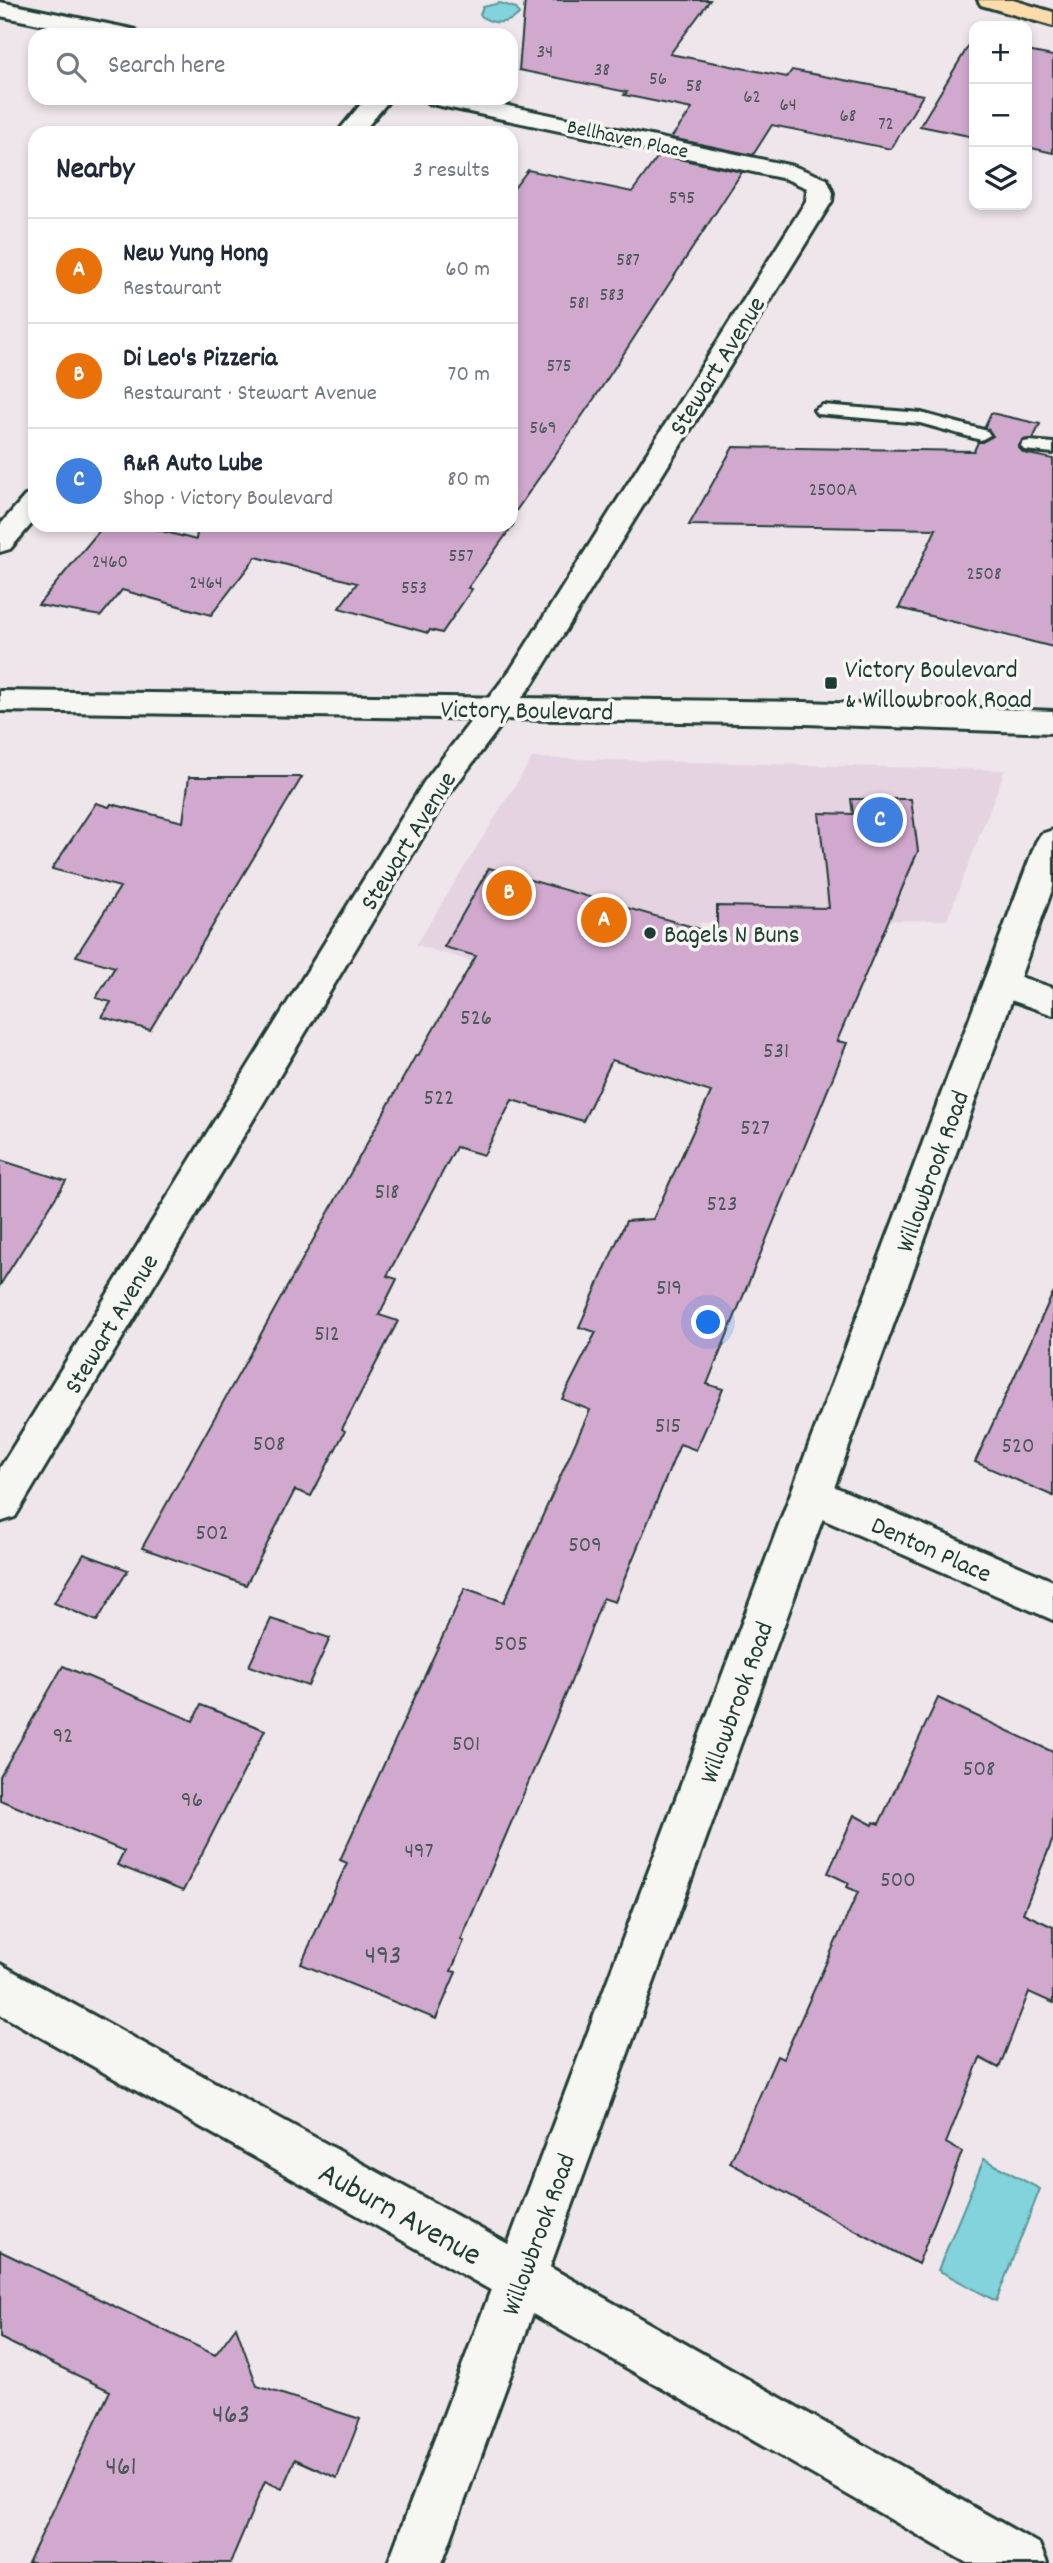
<!DOCTYPE html>
<meta charset="utf-8">
<style>
:root{--surface:#fff;--page:#f6f6f7;--text:#1f2937;--muted:#747a83;--line:#e0e1e3;--accent:#1f3d34}
body{margin:0;font-family:Dekko,sans-serif;background:var(--page);color:var(--text)}
.controls{position:absolute;right:21px;top:21px;display:grid;overflow:hidden;border-radius:14px;box-shadow:0 4px 10px #0003}
.controls button{width:63px;height:63px;display:grid;place-items:center;padding:0;border:0;border-bottom:2px solid var(--line);background:var(--surface);color:var(--text);font:35px sans-serif}
.you{position:absolute;left:709px;top:1323px;width:24px;height:24px;margin:-18px;border:5px solid #fff;border-radius:50%;background:#1a73e8;box-shadow:0 0 0 10px #1a73e833}
.badge{display:grid;place-items:center;width:46px;height:46px;border-radius:50%;background:var(--accent);color:#fff;font-size:23px;font-weight:700}
.pin{position:absolute;translate:-50% -50%;border:4px solid #fff;box-shadow:0 2px 7px #0006}
.list{margin:0;padding:0;list-style:none}
h2{display:flex;justify-content:space-between;align-items:center;height:91px;margin:0;padding:0 28px;font-size:30px}
h2 small{font-size:23px;font-weight:400;color:var(--muted)}
.list li{display:grid;grid-template-columns:46px 1fr auto;gap:21px;align-items:center;box-sizing:border-box;height:105px;padding:0 28px;border-top:2px solid var(--line)}
.list b{display:block;font-size:26px;white-space:nowrap}
.list p{margin:0;font-size:23px;white-space:nowrap;color:var(--muted)}
.list em{font-size:23px;font-style:normal;color:var(--muted)}
.icon{flex:none;width:38px;height:38px;fill:none;stroke:currentColor;stroke-width:2;stroke-linecap:round;stroke-linejoin:round}
.map{position:relative;flex:none;width:1053px;height:2563px;overflow:hidden}
.search{position:absolute;background:var(--surface);box-shadow:0 4px 10px #0003;left:28px;top:28px;width:490px;height:77px;display:flex;align-items:center;gap:18px;box-sizing:border-box;padding:0 24px;border-radius:21px;color:var(--muted);font-size:26px}
.panel{position:absolute;background:var(--surface);box-shadow:0 4px 10px #0003;left:28px;top:126px;width:490px;height:406px;border-radius:21px}
.map>svg:first-child{display:block}
.built{fill:#e6d3e2}
.water{fill:#82d3db;stroke:#5a9798;stroke-width:2}
.building{fill:#d1a8ce;stroke:#1f3d34;stroke-width:2}
.lines{fill:none;stroke-linecap:round;stroke-linejoin:round}
.service-casing{stroke:#1f3d34;stroke-width:6}
.minor-casing{stroke:#1f3d34;stroke-width:6}
.tertiary-casing{stroke:#1f3d34;stroke-width:6}
.secondary-casing{stroke:#1f3d34;stroke-width:6}
.primary-casing{stroke:#1f3d34;stroke-width:6}
.service{fill:#f6f6f2;fill-rule:evenodd}
.minor{fill:#f6f6f2;fill-rule:evenodd}
.tertiary{fill:#f6f6f2;fill-rule:evenodd}
.secondary{fill:#f6f6f2;fill-rule:evenodd}
.primary{fill:#fddcac;fill-rule:evenodd}
.poi-dot{fill:#1f3d34;stroke:#f6f6f2;stroke-width:2.5}
.labels{text-anchor:middle;stroke-width:7;stroke-linejoin:round;paint-order:stroke}
.far-number-label{font-size:19px;fill:#4c585a}
.far-street-label{font-size:21px;fill:#1f3d34;stroke:#f6f6f2}
.number-label{font-size:23px;fill:#4c585a}
.street-label{font-size:26px;fill:#1f3d34;stroke:#f6f6f2}
.poi-label{font-size:26px;fill:#1f3d34;stroke:#f6f6f2;text-anchor:start}
.near-number-label{font-size:28px;fill:#4c585a}
.near-street-label{font-size:32px;fill:#1f3d34;stroke:#f6f6f2}
</style>
<div class="map">
<svg width="1053" height="2563" viewBox="0 0 1053 2563">
<rect width="100%" height="100%" fill="#efe6eb"/>
<filter id="ink" filterUnits="userSpaceOnUse"><feTurbulence type="fractalNoise" baseFrequency=".0143" numOctaves="2"/><feDisplacementMap in="SourceGraphic" scale="14" xChannelSelector="R" yChannelSelector="G"/><feConvolveMatrix kernelMatrix="1 2 1 2 8 2 1 2 1" color-interpolation-filters="sRGB"/></filter>
<g filter="url(#ink)">
<!-- built -->
<path class="built" d="M 532,758 L 1005,770 L 947,920 L 701,923 L 657,1016 L 416,945 Z"/>
<!-- water -->
<path class="water" d="M 500,3 L 516,8 L 519,14 C 508,25 491,25 480,15 L 483,7 Z
M 984,2159 L 1040,2189 L 996,2301 L 938,2270 Z"/>
<!-- building -->
<path class="building" d="M 525,0 L 710,0 L 670,54 L 787,77 L 792,70 L 923,95 L 891,149 L 772,125 L 753,155 L 671,138 L 692,109 L 624,95 L 627,92 L 519,70 Z
M 972,40 L 974,40 L 974,137 L 920,126 Z
M 1027,51 L 1053,56 L 1053,153 L 1027,147 Z
M 659,155 L 742,172 L 598,393 L 511,518 L 511,192 L 528,170 L 632,192 Z
M 991,413 L 1040,424 L 1033,439 L 1022,440 L 1019,448 L 1024,453 L 1053,459 L 1053,647 L 899,608 L 936,529 L 689,525 L 733,447 L 974,451 L 978,442 L 982,442 L 993,436 L 984,428 Z
M 104,525 L 139,525 L 196,540 L 198,525 L 513,525 L 468,588 L 472,589 L 442,633 L 430,630 L 428,633 L 339,608 L 357,583 L 256,557 L 211,615 L 122,590 L 101,616 L 38,605 Z
M 189,777 L 302,777 L 150,1030 L 102,1017 L 111,1002 L 96,998 L 115,967 L 76,956 L 120,887 L 52,869 L 96,803 L 109,807 L 111,804 L 183,822 Z
M 851,799 L 911,799 L 918,851 L 837,1041 L 847,1043 L 707,1384 L 723,1389 L 696,1450 L 680,1444 L 615,1602 L 603,1598 L 567,1692 L 461,1940 L 464,1941 L 451,1971 L 456,1972 L 436,2019 L 301,1964 L 347,1863 L 340,1860 L 465,1588 L 504,1602 L 590,1410 L 562,1399 L 596,1332 L 579,1327 L 626,1221 L 653,1219 L 711,1092 L 612,1060 L 583,1121 L 512,1100 L 484,1155 L 456,1147 L 387,1276 L 397,1279 L 379,1315 L 398,1321 L 342,1429 L 345,1431 L 311,1496 L 295,1490 L 246,1585 L 142,1548 L 416,1055 L 418,1056 L 476,956 L 444,947 L 489,868 L 717,934 L 717,906 L 829,908 L 819,813 L 853,814 Z
M 0,1160 L 66,1181 L 0,1285 Z
M 1053,1293 L 1053,1496 L 975,1462 Z
M 84,1554 L 128,1570 L 97,1621 L 54,1603 Z
M 271,1619 L 330,1638 L 308,1686 L 249,1666 Z
M 63,1666 L 193,1721 L 201,1705 L 265,1730 L 183,1891 L 117,1865 L 124,1851 L 0,1800 L 0,1776 Z
M 938,1698 L 1053,1752 L 1053,1839 L 1023,1913 L 1053,1927 L 1053,2003 L 1029,1992 L 999,2068 L 980,2058 L 946,2143 L 962,2152 L 918,2264 L 730,2163 L 777,2056 L 783,2059 L 858,1892 L 847,1887 L 849,1883 L 828,1873 L 854,1815 L 873,1825 L 874,1822 L 879,1824 Z
M 0,2251 L 215,2355 L 236,2327 L 257,2386 L 360,2419 L 337,2478 L 295,2459 L 282,2489 L 265,2481 L 230,2563 L 28,2563 L 110,2391 L 0,2338 Z"/>
<g class="lines">
<!-- service casing -->
<g class="service-casing">
<path id="service" d="M 823,405 L 921,413 L 987,431 L 990,435 L 981,440 L 920,423 L 817,414 L 814,410 Z
M 1030,441 L 1053,443 L 1053,453 L 1024,450 L 1021,446 L 1024,442 Z"/>
</g>
<!-- minor casing -->
<g class="minor-casing">
<path id="minor" d="M 0,2 L 127,28 L 135,30 L 138,35 L 93,35 L 0,16 Z
M 366,98 L 391,98 L 362,133 L 337,133 Z
M 424,98 L 470,98 L 793,166 L 827,179 L 833,193 L 832,201 L 533,683 L 446,798 L 15,1517 L 0,1522 L 0,1468 L 424,782 L 511,669 L 806,201 L 807,188 L 786,179 L 436,105 L 428,103 Z
M 35,493 L 35,520 L 10,549 L 0,552 L 0,525 L 25,496 Z
M 1000,970 L 1053,988 L 1053,1015 L 988,992 L 983,983 L 988,974 Z
M 812,1477 L 1053,1581 L 1053,1620 L 797,1508 L 791,1495 L 797,1482 Z
M 0,1964 L 539,2261 L 1039,2544 L 1047,2563 L 967,2563 L 503,2297 L 0,2014 Z"/>
</g>
<!-- tertiary casing -->
<g class="tertiary-casing">
<path id="tertiary" d="M 1053,830 L 1053,887 L 442,2563 L 388,2563 L 1036,842 L 1041,834 Z"/>
</g>
<!-- secondary casing -->
<g class="secondary-casing">
<path id="secondary" d="M 0,691 L 805,702 L 1053,711 L 1053,733 L 805,724 L 0,711 Z"/>
</g>
<!-- primary casing -->
<g class="primary-casing">
<path id="primary" d="M 978,0 L 1013,0 L 1053,12 L 1053,26 L 981,5 Z"/>
</g>
<!-- service -->
<use href="#service" class="service"/>
<!-- minor -->
<use href="#minor" class="minor"/>
<!-- tertiary -->
<use href="#tertiary" class="tertiary"/>
<!-- secondary -->
<use href="#secondary" class="secondary"/>
<!-- primary -->
<use href="#primary" class="primary"/>
</g>
</g>
<!-- markers -->
<g class="poi-dot">
<rect x="824" y="676" width="14" height="14" rx="3.5"/>
<circle cx="650" cy="933" r="7"/>
</g>
<g class="labels">
<!-- far-number labels -->
<g class="far-number-label">
<text x="545" y="57">34</text>
<text x="602" y="75">38</text>
<text x="658" y="84">56</text>
<text x="694" y="91">58</text>
<text x="752" y="102">62</text>
<text x="788" y="110">64</text>
<text x="848" y="121">68</text>
<text x="886" y="129">72</text>
<text x="682" y="203">595</text>
<text x="628" y="265">587</text>
<text x="612" y="300">583</text>
<text x="579" y="308">581</text>
<text x="559" y="371">575</text>
<text x="543" y="433">569</text>
<text x="833" y="495">2500A</text>
<text x="461" y="561">557</text>
<text x="110" y="567">2460</text>
<text x="984" y="579">2508</text>
<text x="206" y="588">2464</text>
<text x="414" y="593">553</text>
</g>
<!-- far-street labels -->
<g class="far-street-label">
<text transform="translate(628 138) rotate(12)" y="7">Bellhaven Place</text>
</g>
<!-- number labels -->
<g class="number-label">
<text x="476" y="1024">526</text>
<text x="776" y="1057">531</text>
<text x="439" y="1104">522</text>
<text x="755" y="1134">527</text>
<text x="387" y="1198">518</text>
<text x="722" y="1210">523</text>
<text x="669" y="1294">519</text>
<text x="327" y="1340">512</text>
<text x="668" y="1432">515</text>
<text x="269" y="1450">508</text>
<text x="1018" y="1452">520</text>
<text x="212" y="1539">502</text>
<text x="585" y="1551">509</text>
<text x="511" y="1650">505</text>
<text x="63" y="1742">92</text>
<text x="466" y="1750">501</text>
<text x="979" y="1775">508</text>
<text x="192" y="1806">96</text>
<text x="419" y="1857">497</text>
<text x="898" y="1886">500</text>
</g>
<!-- street labels -->
<g class="street-label">
<text transform="translate(716 365) rotate(-58)" y="9">Stewart Avenue</text>
<text transform="translate(527 709) rotate(1)" y="9">Victory Boulevard</text>
<text transform="translate(407 840) rotate(-58)" y="9">Stewart Avenue</text>
<text transform="translate(931 1171) rotate(-70)" y="9">Willowbrook Road</text>
<text transform="translate(110 1323) rotate(-59)" y="9">Stewart Avenue</text>
<text transform="translate(932 1548) rotate(24)" y="9">Denton Place</text>
<text transform="translate(735 1702) rotate(-70)" y="9">Willowbrook Road</text>
<text transform="translate(537 2234) rotate(-70)" y="9">Willowbrook Road</text>
</g>
<!-- poi labels -->
<g class="poi-label">
<text x="845" y="677">Victory Boulevard<tspan x="845" dy="30">&amp; Willowbrook Road</tspan></text>
<text x="664" y="942">Bagels N Buns</text>
</g>
<!-- near-number labels -->
<g class="near-number-label">
<text x="383" y="1963">493</text>
<text x="231" y="2422">463</text>
<text x="121" y="2474">461</text>
</g>
<!-- near-street labels -->
<g class="near-street-label">
<text transform="translate(401 2212) rotate(29)" y="11">Auburn Avenue</text>
</g>
</g>
</svg>
<div class="controls">
<button>+</button>
<button>−</button>
<button><svg class="icon" aria-label="layers" viewBox="0 0 24 24"><path d="M12 4l9 5-9 5-9-5zM3 14l9 5 9-5"/></svg></button>
</div>
<div class="you"></div>
<div class="pin badge" style="left:604px;top:920px;background:#e8710a">A</div>
<div class="pin badge" style="left:509px;top:893px;background:#e8710a">B</div>
<div class="pin badge" style="left:880px;top:820px;background:#3f7fe0">C</div>
<div class="search"><svg class="icon" aria-label="search" viewBox="0 0 24 24"><circle cx="10" cy="10" r="6"/><path d="M15 15l6 6"/></svg>Search here</div>
<section class="panel">
<h2>Nearby<small>3 results</small></h2>
<ul class="list">
<li><span class="badge" style="background:#e8710a">A</span><div><b>New Yung Hong</b><p>Restaurant</p></div><em>60 m</em></li>
<li><span class="badge" style="background:#e8710a">B</span><div><b>Di Leo's Pizzeria</b><p>Restaurant · Stewart Avenue</p></div><em>70 m</em></li>
<li><span class="badge" style="background:#3f7fe0">C</span><div><b>R&amp;R Auto Lube</b><p>Shop · Victory Boulevard</p></div><em>80 m</em></li>
</ul>
</section>
</div>
